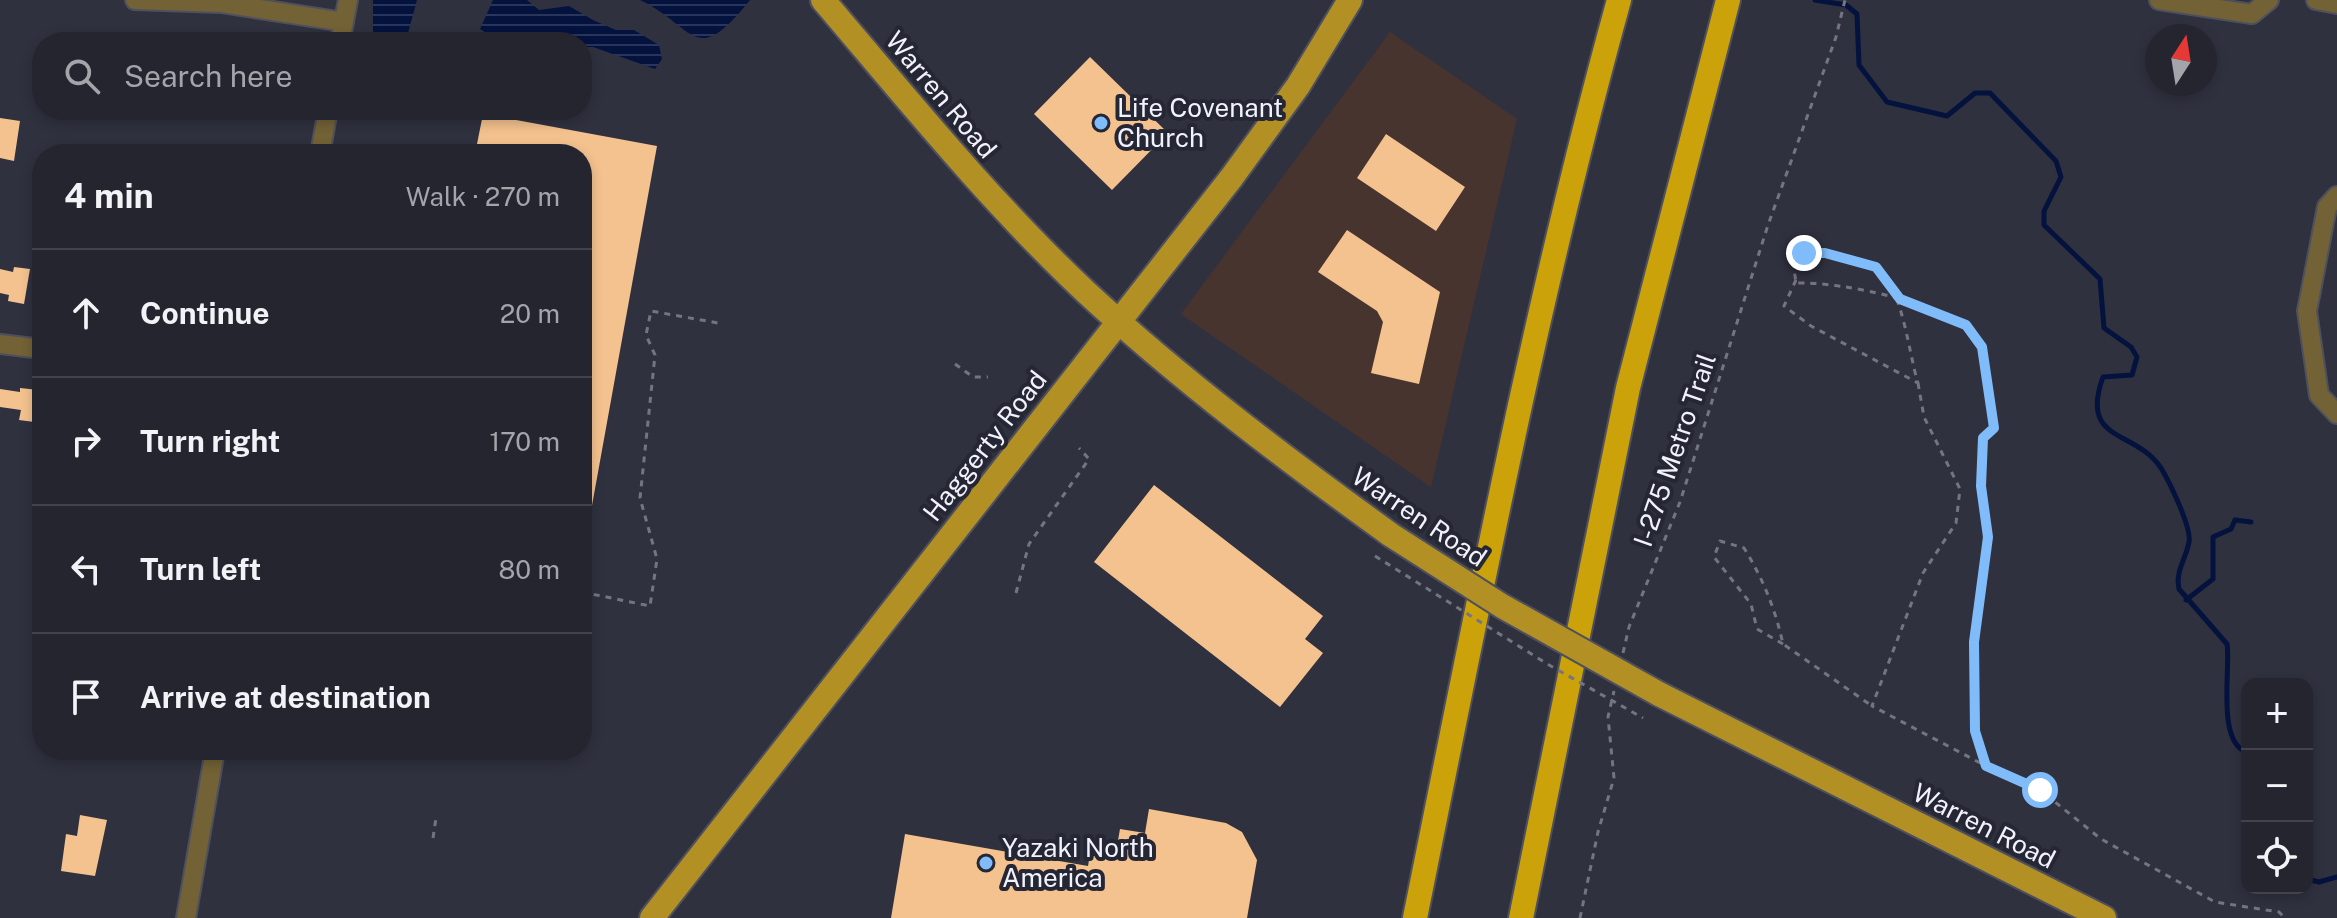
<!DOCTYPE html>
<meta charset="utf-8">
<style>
:root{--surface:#24252f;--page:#2c2d37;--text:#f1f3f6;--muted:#a3a5aa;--line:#41424b}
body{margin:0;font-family:"Public Sans",sans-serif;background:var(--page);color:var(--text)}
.controls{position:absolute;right:24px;bottom:24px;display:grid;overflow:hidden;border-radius:16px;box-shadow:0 4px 12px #0003}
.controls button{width:72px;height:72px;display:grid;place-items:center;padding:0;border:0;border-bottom:2px solid var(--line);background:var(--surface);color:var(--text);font:40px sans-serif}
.compass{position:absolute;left:2145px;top:24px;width:72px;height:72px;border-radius:50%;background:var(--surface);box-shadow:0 4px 12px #0003;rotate:12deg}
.stop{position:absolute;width:24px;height:24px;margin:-18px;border:6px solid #81bcfa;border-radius:50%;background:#fff}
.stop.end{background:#81bcfa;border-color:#fff;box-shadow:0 2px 8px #0008}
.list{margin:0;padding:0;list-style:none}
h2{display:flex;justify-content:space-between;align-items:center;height:104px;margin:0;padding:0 32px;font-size:34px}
h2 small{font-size:26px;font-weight:400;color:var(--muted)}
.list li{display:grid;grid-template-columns:52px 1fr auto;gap:24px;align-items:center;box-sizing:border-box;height:128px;padding:0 32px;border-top:2px solid var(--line)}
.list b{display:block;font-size:30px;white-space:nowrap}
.list em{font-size:26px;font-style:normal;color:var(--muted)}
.icon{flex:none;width:44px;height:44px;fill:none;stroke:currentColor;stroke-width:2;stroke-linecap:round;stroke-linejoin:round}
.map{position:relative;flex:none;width:2337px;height:918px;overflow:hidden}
.search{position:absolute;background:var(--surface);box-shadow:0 4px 12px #0003;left:32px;top:32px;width:560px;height:88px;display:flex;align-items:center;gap:20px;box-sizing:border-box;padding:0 28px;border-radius:32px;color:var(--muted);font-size:30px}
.panel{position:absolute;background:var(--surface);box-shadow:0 4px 12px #0003;left:32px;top:144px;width:560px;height:616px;border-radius:32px}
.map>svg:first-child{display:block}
.commercial{fill:#48342f}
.water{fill:url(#water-rules)}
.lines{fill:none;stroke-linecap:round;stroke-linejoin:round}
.stream{stroke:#04123e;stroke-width:5}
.building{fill:#f4c28f}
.minor-casing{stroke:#4f505d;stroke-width:22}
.major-casing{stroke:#4f505d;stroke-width:28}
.highway-casing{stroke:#4f505d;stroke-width:28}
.path{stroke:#747582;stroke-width:3;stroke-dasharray:6 6;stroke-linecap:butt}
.minor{stroke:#726235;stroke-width:18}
.major{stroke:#b29024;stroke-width:24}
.highway{stroke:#cba209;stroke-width:24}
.major-bridge-casing{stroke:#4f505d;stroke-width:28;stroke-linecap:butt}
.path-bridge{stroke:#747582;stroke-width:3;stroke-dasharray:6 6;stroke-linecap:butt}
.major-bridge{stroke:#b29024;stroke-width:24}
.route{stroke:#81bcfa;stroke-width:10}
.poi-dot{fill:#81bcfa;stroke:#262734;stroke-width:3}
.labels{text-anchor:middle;stroke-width:8;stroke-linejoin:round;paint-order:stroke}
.street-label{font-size:26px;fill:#f1f2fc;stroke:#262734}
.poi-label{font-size:26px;fill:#f1f2fc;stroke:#262734;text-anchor:start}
</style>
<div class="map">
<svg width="2337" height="918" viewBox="0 0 2337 918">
<defs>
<pattern id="water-rules" width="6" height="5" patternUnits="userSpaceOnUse" patternTransform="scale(2)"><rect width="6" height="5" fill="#04123e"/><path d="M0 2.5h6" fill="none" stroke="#29355b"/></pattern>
</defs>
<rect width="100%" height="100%" fill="#30313f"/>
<!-- commercial -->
<path class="commercial" d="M 1390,32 L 1517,119 L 1431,487 L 1181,314 Z"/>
<!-- water -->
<path class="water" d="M 373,0 L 417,0 L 408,33 L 402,42 L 373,42 Z
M 493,0 L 527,0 L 539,10 L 569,6 L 593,20 L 616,30 L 634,30 L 659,45 L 662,59 L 655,69 L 593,47 L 582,47 L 582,42 C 548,42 509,48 480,29 Z
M 640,0 L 750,0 C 694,70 696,27 640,0 Z"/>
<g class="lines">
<!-- stream -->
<path class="stream" d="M 1815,0 L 1846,5 L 1857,14 L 1859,65 L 1887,102 L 1947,116 L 1975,93 L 1990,93 L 2056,161 L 2061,177 L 2044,211 L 2044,225 L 2100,279 L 2104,328 L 2131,347 L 2137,357 L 2132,375 L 2103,377 C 2079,443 2135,429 2161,468 C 2169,481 2192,528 2189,542 C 2186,559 2175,571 2179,589 L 2227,644 C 2231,668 2216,743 2247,752
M 2186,600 L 2213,579 L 2213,537 L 2231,529 L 2235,520 L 2251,522
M 2307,879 L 2319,882 L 2337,877"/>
</g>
<!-- building -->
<path class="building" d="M 1090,57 L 1168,133 L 1112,190 L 1034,114 Z
M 483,114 L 657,146 L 589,522 L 582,521 L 582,154 L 475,154 Z
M 0,118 L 20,121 L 14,161 L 0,158 Z
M 1386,134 L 1465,187 L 1436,231 L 1357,178 Z
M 1347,230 L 1440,292 L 1419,384 L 1371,373 L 1383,322 L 1377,311 L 1318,272 Z
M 14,267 L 30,269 L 24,304 L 8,301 L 9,295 L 0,293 L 0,269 L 13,272 Z
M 20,388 L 39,390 L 42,423 L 19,420 L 21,410 L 0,407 L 0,389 L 20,392 Z
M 1154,485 L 1323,616 L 1305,639 L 1323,653 L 1280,707 L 1094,562 Z
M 1149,809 L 1226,823 L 1242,832 L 1257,860 L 1247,918 L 891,918 L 905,834 L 1088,866 L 1091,848 L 1116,852 L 1120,829 L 1145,833 Z
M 80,815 L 107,820 L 95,876 L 61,871 L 66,834 L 77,836 Z"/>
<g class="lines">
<!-- minor casing -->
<g class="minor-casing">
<path id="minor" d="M 135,0 L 221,3 L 344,22
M 2159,0 L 2252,14 L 2269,0
M 2316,0 L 2337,4
M 340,42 L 348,0
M 320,154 L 328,110
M 2337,196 L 2327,207 L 2307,311 L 2319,395 L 2337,414
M 0,344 L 42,349
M 186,918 L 215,750"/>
</g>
<!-- major casing -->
<g class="major-casing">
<path id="major" d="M 823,0 C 908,100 991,203 1087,293 C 1182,381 1286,459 1391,535
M 1659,694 L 2104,918
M 652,918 L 1232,177 L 1298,86 L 1350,0"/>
</g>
<!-- highway casing -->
<g class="highway-casing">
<path id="highway" d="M 1415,918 C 1477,611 1535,303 1619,0
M 1521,918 L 1628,388 L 1728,0"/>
</g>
<!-- path -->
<path class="path" d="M 1796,280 L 1784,306 L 1811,326 L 1918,383 C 1908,351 1903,287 1876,267 C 1868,261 1850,260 1840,257 C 1822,253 1808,250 1793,261 L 1796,283 C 1838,281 1967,305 1983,348 C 1991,371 1991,403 1994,428 L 1983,438 L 1981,486 L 1988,537 L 1974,642 L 1975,731 L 1986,766 L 2040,790 L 2101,839 L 2215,902 L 2279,912 L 2285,918
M 955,364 L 973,377 L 988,377
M 1918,383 L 1924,417 L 1960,489 L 1956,523 L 1923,573 L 1872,706 L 1986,766
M 582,592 L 650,606 L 657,559 L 640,498 L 655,355 L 646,335 L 651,311 L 718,323
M 1016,593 L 1029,544 L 1089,459 L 1079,448
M 1783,644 L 1757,629 L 1751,604 L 1714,557 L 1720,541 L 1744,548 C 1763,579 1775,608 1783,644 L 1872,706
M 1623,653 L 1629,627 L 1680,502 L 1768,225 L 1836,37 L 1845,0
M 433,838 L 436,818
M 1580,918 L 1598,832 L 1614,778 L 1608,717 L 1614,691"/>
<!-- minor -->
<use href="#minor" class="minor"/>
<!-- major -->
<use href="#major" class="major"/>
<!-- highway -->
<use href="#highway" class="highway"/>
<!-- major-bridge casing -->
<g class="major-bridge-casing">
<path id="major-bridge" d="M 1391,535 L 1502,606 L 1659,694"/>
</g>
<!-- path-bridge -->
<path class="path-bridge" d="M 1375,556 L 1549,665 L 1643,718"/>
<!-- major-bridge -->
<use href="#major-bridge" class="major-bridge"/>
</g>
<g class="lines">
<!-- route -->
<path class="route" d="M 1804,253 L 1825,253 L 1876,267 L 1900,299 L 1966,325 L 1982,347 L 1994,428 L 1983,438 L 1981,486 L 1988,537 L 1974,642 L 1975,731 L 1986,766 L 2040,790"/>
</g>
<!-- markers -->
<g class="poi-dot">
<circle cx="1101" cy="123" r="8"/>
<circle cx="986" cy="863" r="8"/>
</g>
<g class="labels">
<!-- street labels -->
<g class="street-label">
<text transform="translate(941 95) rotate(50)" y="9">Warren Road</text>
<text transform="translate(985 446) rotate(-52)" y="9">Haggerty Road</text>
<text transform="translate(1675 450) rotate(-71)" y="9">I-275 Metro Trail</text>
<text transform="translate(1419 517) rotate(34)" y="9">Warren Road</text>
<text transform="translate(1984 826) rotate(27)" y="9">Warren Road</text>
</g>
<!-- poi labels -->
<g class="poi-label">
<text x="1117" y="117">Life Covenant<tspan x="1117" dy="30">Church</tspan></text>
<text x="1002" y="857">Yazaki North<tspan x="1002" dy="30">America</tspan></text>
</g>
</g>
</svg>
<div class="controls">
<button>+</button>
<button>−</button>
<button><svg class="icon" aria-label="locate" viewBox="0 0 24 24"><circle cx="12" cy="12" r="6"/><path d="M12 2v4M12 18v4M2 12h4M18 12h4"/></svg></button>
</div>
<svg class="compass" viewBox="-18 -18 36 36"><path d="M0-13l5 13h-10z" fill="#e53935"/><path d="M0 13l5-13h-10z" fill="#a3a5aa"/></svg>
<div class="stop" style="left:2040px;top:790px"></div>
<div class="stop end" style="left:1804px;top:253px"></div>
<div class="search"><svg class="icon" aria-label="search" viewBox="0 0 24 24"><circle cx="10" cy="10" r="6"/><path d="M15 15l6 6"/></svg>Search here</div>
<section class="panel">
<h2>4 min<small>Walk · 270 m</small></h2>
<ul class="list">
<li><svg class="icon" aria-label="ahead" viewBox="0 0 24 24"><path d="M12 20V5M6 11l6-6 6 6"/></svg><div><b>Continue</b></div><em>20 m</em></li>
<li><svg class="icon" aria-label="right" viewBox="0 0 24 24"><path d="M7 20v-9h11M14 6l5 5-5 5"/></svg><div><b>Turn right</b></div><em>170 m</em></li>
<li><svg class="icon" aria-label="left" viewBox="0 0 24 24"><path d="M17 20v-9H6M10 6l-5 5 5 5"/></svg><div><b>Turn left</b></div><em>80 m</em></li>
<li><svg class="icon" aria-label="arrive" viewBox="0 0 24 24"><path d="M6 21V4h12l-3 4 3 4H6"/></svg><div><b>Arrive at destination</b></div></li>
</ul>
</section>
</div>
